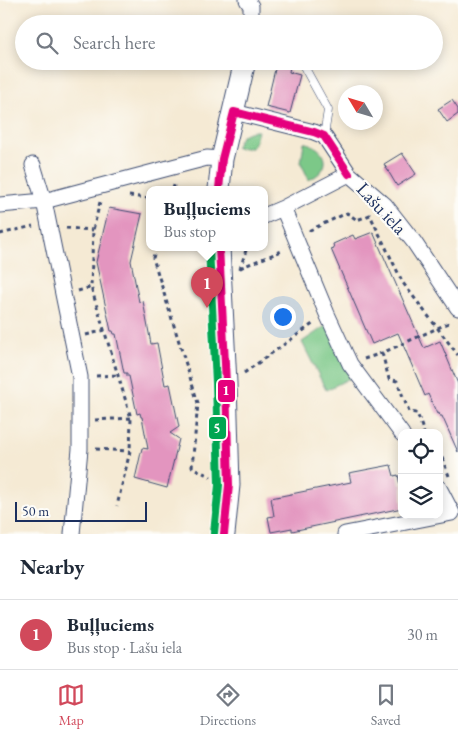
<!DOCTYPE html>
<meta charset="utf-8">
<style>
:root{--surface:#fff;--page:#f2f2f3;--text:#1f2937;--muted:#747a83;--line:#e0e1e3;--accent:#d1495b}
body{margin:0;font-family:"EB Garamond",serif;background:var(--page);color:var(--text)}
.controls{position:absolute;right:15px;bottom:15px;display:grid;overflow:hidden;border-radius:10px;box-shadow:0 2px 12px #0003}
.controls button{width:45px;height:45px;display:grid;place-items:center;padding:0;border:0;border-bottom:1px solid var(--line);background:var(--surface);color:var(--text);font:25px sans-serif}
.compass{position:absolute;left:338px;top:85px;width:45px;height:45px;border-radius:50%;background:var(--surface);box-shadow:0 2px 12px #0003;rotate:308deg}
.scale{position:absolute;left:15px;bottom:12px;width:132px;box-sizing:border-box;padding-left:5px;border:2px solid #1b2f5e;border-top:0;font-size:14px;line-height:18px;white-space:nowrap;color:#1b2f5e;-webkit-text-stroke:4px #fdfcf7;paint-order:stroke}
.you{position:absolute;left:282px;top:316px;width:18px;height:18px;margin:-12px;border:4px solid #fff;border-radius:50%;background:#1a73e8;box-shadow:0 0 0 8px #1a73e833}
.badge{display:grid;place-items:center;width:32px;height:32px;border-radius:50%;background:var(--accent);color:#fff;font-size:16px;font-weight:700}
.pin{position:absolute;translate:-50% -41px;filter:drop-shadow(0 1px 2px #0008)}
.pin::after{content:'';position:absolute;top:26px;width:18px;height:15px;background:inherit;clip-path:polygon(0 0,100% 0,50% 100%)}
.popup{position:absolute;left:146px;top:186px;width:122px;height:65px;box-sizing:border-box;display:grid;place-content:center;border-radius:10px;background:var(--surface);filter:drop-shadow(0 1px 4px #0005);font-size:16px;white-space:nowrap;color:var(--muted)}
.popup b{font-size:19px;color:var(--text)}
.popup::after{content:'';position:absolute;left:50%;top:100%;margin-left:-10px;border:10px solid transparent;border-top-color:var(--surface)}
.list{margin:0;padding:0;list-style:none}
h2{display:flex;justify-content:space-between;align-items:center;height:65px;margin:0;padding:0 20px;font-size:21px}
h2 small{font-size:16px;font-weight:400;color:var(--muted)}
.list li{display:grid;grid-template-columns:32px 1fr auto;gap:15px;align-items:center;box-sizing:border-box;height:70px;padding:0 20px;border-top:1px solid var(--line)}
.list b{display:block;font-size:19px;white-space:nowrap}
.list p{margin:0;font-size:16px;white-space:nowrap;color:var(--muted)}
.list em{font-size:16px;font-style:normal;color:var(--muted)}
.icon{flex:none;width:28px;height:28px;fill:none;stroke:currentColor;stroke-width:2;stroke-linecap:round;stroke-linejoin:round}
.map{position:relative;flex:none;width:458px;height:534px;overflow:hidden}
.search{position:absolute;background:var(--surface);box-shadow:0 2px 12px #0003;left:15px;right:15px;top:15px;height:55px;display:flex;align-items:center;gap:12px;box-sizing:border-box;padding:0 18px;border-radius:28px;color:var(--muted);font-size:19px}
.sheet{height:135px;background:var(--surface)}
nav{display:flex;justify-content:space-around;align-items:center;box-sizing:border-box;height:70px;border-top:1px solid var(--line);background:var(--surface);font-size:14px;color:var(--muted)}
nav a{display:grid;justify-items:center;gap:2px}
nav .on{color:var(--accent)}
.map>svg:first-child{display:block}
.green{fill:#7bc888;stroke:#4b7c73}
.building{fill:#e395bf}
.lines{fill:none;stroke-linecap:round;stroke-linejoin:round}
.lane-casing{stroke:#3c4b70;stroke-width:9}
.street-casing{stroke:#3c4b70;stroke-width:17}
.secondary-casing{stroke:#3c4b70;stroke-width:23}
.path{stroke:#3c4b70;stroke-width:3;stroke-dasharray:4 4;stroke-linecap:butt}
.lane{stroke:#fff;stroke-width:8}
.street{stroke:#fff;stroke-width:15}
.secondary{stroke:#fff;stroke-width:21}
.bus-1-casing{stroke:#fdfcf7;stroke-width:11}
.bus-2-casing{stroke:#fdfcf7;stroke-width:11}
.bus-1{stroke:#e5007d;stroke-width:8}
.bus-2{stroke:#00a651;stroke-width:8}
.labels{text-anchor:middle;stroke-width:4.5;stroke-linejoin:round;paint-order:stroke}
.street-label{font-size:19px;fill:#1b2f5e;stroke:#fdfcf7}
.line-badge{stroke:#fdfcf7;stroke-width:2}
.badge-label{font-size:14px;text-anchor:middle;font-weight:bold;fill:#fff}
</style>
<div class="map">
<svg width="458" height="534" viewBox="0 0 458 534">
<rect width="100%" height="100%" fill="#fdfcf7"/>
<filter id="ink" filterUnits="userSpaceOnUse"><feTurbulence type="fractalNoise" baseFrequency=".02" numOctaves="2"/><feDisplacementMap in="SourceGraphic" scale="10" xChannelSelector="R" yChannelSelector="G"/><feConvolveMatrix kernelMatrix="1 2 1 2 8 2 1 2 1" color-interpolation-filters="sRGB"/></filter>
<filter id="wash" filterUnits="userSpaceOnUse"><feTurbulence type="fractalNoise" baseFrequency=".0096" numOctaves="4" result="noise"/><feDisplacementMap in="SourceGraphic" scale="20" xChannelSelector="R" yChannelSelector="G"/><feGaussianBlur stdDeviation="1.12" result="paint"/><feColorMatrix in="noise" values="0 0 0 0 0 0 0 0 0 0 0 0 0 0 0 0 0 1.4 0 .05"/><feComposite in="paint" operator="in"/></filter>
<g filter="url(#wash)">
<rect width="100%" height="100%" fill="#f5ead4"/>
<!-- green -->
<path class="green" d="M 253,131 L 258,131 L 255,142 L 251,148 L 236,148 C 238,138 243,133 253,131 Z
M 304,142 C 328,149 334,168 309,180 L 301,163 Z
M 334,320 L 360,373 L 326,390 L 302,342 Z"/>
<g id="blocks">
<!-- building -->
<path class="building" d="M 277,61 L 291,61 L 289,72 L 300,75 L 290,113 L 266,107 Z
M 452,100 L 458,109 L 458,114 L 447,122 L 438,109 Z
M 402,153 L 416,174 L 397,186 L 384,164 Z
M 109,208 L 142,214 L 131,261 L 139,302 L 143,301 L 151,344 L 157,343 L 165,385 L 170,384 L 179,427 L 170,433 L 179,439 L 167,488 L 135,479 L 142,448 L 148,449 L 142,417 L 141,417 L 140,413 L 137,414 L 129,376 L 127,376 L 127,373 L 124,373 L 116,334 L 114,334 L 113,331 L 111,331 L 96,262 Z
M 373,232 L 424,348 L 440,341 L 458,384 L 458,452 L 442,416 L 440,416 L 439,413 L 437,414 L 428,394 L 425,396 L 398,333 L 372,344 L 331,249 L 334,248 L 333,244 L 353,235 L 355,239 Z
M 391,465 L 394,476 L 398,475 L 400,485 L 402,485 L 402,508 L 292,531 L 292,528 L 271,532 L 268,517 L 274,516 L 271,498 L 351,482 L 349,473 Z"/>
</g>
</g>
<g filter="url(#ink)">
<use href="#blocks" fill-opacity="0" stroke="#3c4b70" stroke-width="1"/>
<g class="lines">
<!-- lane casing -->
<g class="lane-casing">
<path id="lane" d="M 301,61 L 328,110 L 324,136"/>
</g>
<!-- street casing -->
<g class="street-casing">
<path id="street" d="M 247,0 L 251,6 L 251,24
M 234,112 L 314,132 L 324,136 L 349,174 L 385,205 L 414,242 L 458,308
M 33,165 L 44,201 L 80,377 L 80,449 L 72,534
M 0,205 L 44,201 L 180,165 L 207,158 L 222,159
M 283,208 L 327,314 L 350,364 L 402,434
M 264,216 L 283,208 L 349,174
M 345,534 L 452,513 L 439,488"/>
</g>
<!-- secondary casing -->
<g class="secondary-casing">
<path id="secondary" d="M 219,189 L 222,159 L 245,61
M 219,247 L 226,383 L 229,485 L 224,534"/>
</g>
<!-- path -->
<path class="path" d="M 173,189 L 175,182
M 129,196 L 150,198
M 100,202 L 93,230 L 91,287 L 131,418 L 130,451 L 117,506
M 66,228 L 93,230
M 310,231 L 310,230 L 347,213 L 357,220 L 370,215 L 403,283 L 458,355
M 0,234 L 33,226
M 156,247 L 153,258 L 198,403 L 192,467 L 211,477
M 240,268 L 284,250
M 240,269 L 247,247
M 78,291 L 91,287
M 86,335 L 105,330
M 382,353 L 389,379 L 397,381 L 409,412 L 417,413 L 424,433
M 364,359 L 382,353 L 451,322
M 244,373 L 314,323
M 96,376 L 118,375
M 95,420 L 131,418
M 96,449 L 130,451
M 439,450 L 449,476"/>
<!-- lane -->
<use href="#lane" class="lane"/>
<!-- street -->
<use href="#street" class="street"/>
<!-- secondary -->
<use href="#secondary" class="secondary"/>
<!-- bus-1 casing -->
<g class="bus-1-casing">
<path id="bus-1" d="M 234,112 L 314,132 L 324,136 L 349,174
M 219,189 L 222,159 L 234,112
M 219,247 L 226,383 L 229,485 L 224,534"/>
</g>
<!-- bus-2 casing -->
<g class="bus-2-casing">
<path id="bus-2" d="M 209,248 L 216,383 L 219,485 L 214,533"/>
</g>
<!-- bus-1 -->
<use href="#bus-1" class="bus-1"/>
<!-- bus-2 -->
<use href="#bus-2" class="bus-2"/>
</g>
</g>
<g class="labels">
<!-- street labels -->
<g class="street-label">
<text transform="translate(382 208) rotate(47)" y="7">Lašu iela</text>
</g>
</g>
<g class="line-badge">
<rect x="217" y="379" width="19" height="24" rx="5" fill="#e5007d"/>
<rect x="208" y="416" width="19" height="24" rx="5" fill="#00a651"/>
</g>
<g class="badge-label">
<text x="226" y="395">1</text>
<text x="217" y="433">5</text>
</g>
</svg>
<div class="controls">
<button><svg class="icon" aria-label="locate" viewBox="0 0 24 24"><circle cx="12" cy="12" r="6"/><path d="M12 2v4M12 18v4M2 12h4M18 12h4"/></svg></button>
<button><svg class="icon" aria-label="layers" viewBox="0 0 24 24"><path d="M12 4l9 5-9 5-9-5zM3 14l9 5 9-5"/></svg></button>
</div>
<svg class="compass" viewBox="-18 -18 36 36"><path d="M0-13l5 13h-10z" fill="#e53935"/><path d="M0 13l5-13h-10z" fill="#747a83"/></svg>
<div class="scale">50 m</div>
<div class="you"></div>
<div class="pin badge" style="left:207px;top:308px">1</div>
<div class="popup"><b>Buļļuciems</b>Bus stop</div>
<div class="search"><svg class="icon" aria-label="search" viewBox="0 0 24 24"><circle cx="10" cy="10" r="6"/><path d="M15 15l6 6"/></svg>Search here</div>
</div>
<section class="sheet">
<h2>Nearby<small></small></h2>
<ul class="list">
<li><span class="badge">1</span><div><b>Buļļuciems</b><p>Bus stop · Lašu iela</p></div><em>30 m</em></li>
</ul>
</section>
<nav>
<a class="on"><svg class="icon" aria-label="map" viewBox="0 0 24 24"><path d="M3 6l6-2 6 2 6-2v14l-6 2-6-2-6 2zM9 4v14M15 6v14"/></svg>Map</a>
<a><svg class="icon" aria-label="directions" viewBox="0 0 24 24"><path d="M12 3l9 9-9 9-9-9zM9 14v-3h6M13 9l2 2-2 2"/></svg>Directions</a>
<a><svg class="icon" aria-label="saved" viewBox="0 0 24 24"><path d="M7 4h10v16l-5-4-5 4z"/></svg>Saved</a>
</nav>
